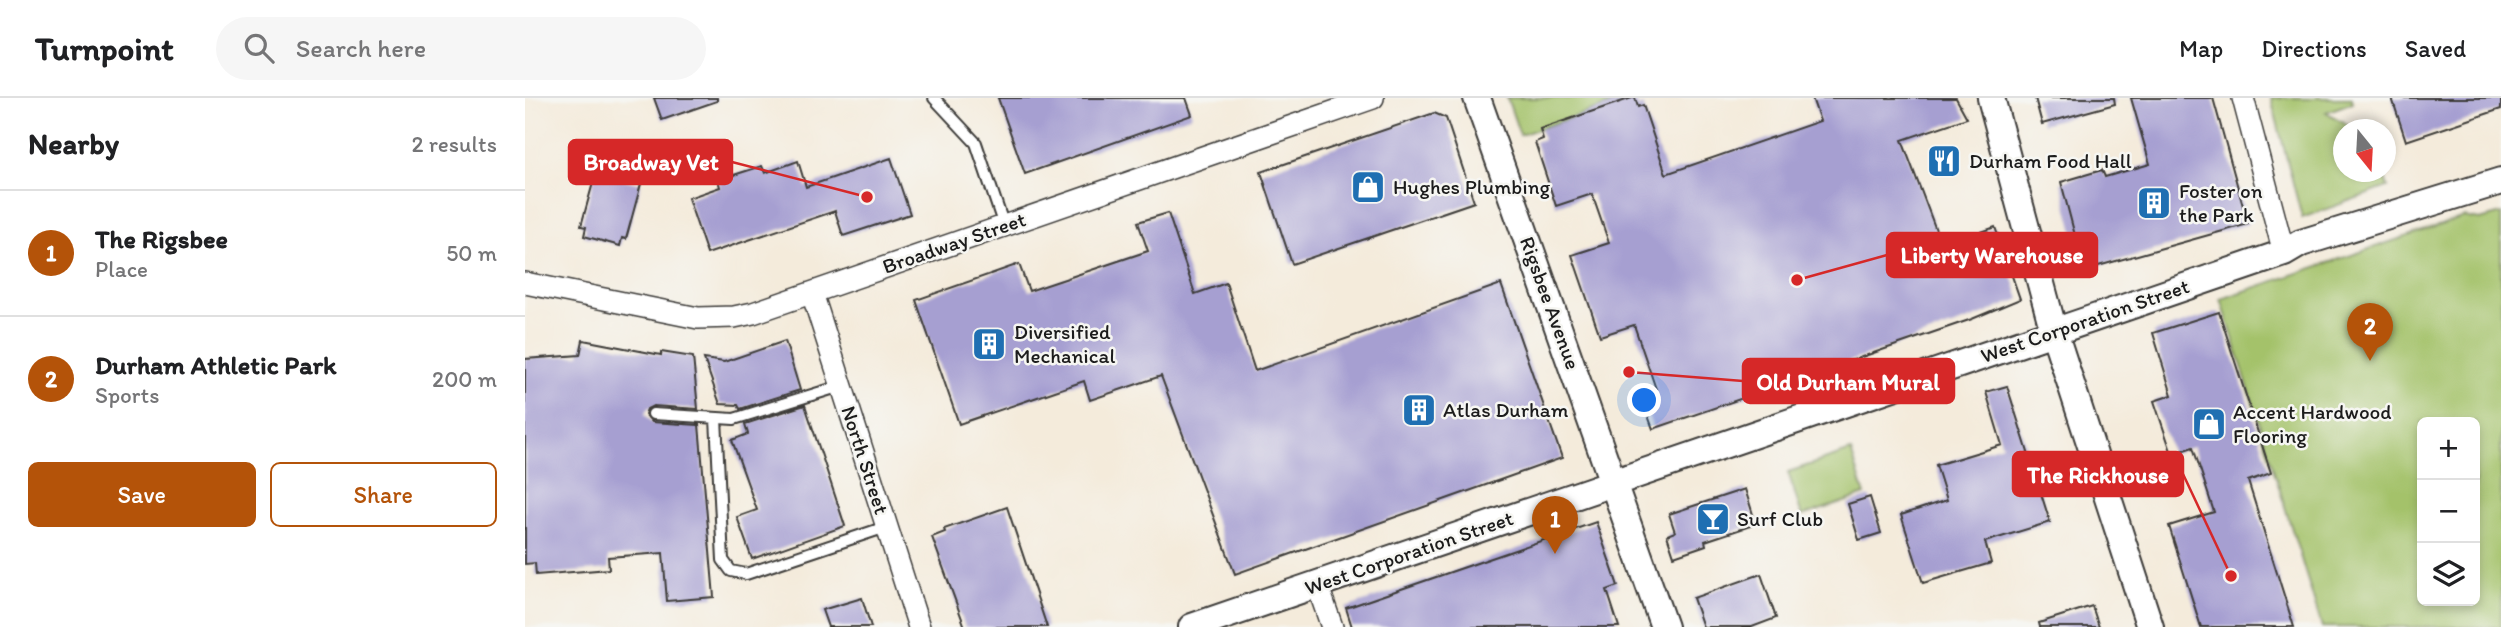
<!DOCTYPE html>
<meta charset="utf-8">
<style>
:root{--surface:#fff;--page:#f6f6f6;--text:#202124;--muted:#757577;--line:#e0e0e0;--accent:#b45309}
body{margin:0;font-family:Itim,sans-serif;background:var(--page);color:var(--text)}
.controls{position:absolute;right:21px;bottom:21px;display:grid;overflow:hidden;border-radius:10px;box-shadow:0 4px 10px #0003}
.controls button{width:63px;height:63px;display:grid;place-items:center;padding:0;border:0;border-bottom:2px solid var(--line);background:var(--surface);color:var(--text);font:35px sans-serif}
.compass{position:absolute;left:1808px;top:21px;width:63px;height:63px;border-radius:50%;background:var(--surface);box-shadow:0 4px 10px #0003;rotate:162deg}
.you{position:absolute;left:1120px;top:303px;width:24px;height:24px;margin:-18px;border:5px solid #fff;border-radius:50%;background:#1a73e8;box-shadow:0 0 0 10px #1a73e833}
.badge{display:grid;place-items:center;width:46px;height:46px;border-radius:50%;background:var(--accent);color:#fff;font-size:23px;font-weight:700}
.pin{position:absolute;translate:-50% -58px;filter:drop-shadow(0 2px 4px #0008)}
.pin::after{content:'';position:absolute;top:37px;width:24px;height:21px;background:inherit;clip-path:polygon(0 0,100% 0,50% 100%)}
.list{margin:0;padding:0;list-style:none}
h2{display:flex;justify-content:space-between;align-items:center;height:91px;margin:0;padding:0 28px;font-size:30px}
h2 small{font-size:23px;font-weight:400;color:var(--muted)}
.list li{display:grid;grid-template-columns:46px 1fr auto;gap:21px;align-items:center;box-sizing:border-box;height:126px;padding:0 28px;border-top:2px solid var(--line)}
.list b{display:block;font-size:26px;white-space:nowrap}
.list p{margin:0;font-size:23px;white-space:nowrap;color:var(--muted)}
.list em{font-size:23px;font-style:normal;color:var(--muted)}
.actions{display:flex;gap:14px;padding:21px 28px}
.actions a{flex:1;padding:16px 0;border:2px solid var(--accent);border-radius:10px;text-align:center;font-size:24px;color:var(--accent)}
.actions .main{background:var(--accent);color:#fff}
.icon{flex:none;width:38px;height:38px;fill:none;stroke:currentColor;stroke-width:2;stroke-linecap:round;stroke-linejoin:round}
.map{position:relative;flex:none;width:1976px;height:529px;overflow:hidden}
header{display:flex;align-items:center;gap:42px;box-sizing:border-box;height:98px;padding:0 35px;background:var(--surface);border-bottom:2px solid var(--line)}
header strong{font-size:33px}
nav{display:flex;gap:38px;margin-inline-start:auto;font-size:24px}
.search{width:490px;height:63px;background:var(--page);display:flex;align-items:center;gap:18px;box-sizing:border-box;padding:0 24px;border-radius:38px;color:var(--muted);font-size:26px}
main{display:flex}
aside{flex:1;background:var(--surface)}
.map>svg:first-child{display:block}
.green{fill:#a4c26a;stroke:#606f43;stroke-width:2;fill-rule:evenodd}
.building{fill:#a69fd1}
.lines{fill:none;stroke-linecap:round;stroke-linejoin:round}
.service-casing{stroke:#3c3b39;stroke-width:14}
.minor-casing{stroke:#3c3b39;stroke-width:24}
.tertiary-casing{stroke:#3c3b39;stroke-width:30}
.service{stroke:#fff;stroke-width:10}
.minor{stroke:#fff;stroke-width:21}
.tertiary{stroke:#fff;stroke-width:26}
.labels{text-anchor:middle;stroke-width:5;stroke-linejoin:round;paint-order:stroke}
.poi-label{font-size:21px;fill:#1c1c1c;stroke:#f6f6f2;text-anchor:start}
.street-label{font-size:21px;fill:#1c1c1c;stroke:#f6f6f2}
.leader{fill:none;stroke:#d62828;stroke-width:2.5}
.callout-dot{fill:#d62828;stroke:#f6f6f2;stroke-width:2.5}
.callout{fill:#d62828;stroke:#d62828;stroke-width:2.5}
.callout-label{font-size:23px;text-anchor:middle;font-weight:bold;fill:#fff}
</style>
<header>
<strong>Turnpoint</strong>
<div class="search"><svg class="icon" aria-label="search" viewBox="0 0 24 24"><circle cx="10" cy="10" r="6"/><path d="M15 15l6 6"/></svg>Search here</div>
<nav><a>Map</a><a>Directions</a><a>Saved</a></nav>
</header>
<main>
<aside>
<h2>Nearby<small>2 results</small></h2>
<ul class="list">
<li><span class="badge">1</span><div><b>The Rigsbee</b><p>Place</p></div><em>50 m</em></li>
<li><span class="badge">2</span><div><b>Durham Athletic Park</b><p>Sports</p></div><em>200 m</em></li>
</ul>
<div class="actions"><a class="main">Save</a><a>Share</a></div>
</aside>
<div class="map">
<svg width="1976" height="529" viewBox="0 0 1976 529">
<rect width="100%" height="100%" fill="#f6f6f2"/>
<filter id="ink" filterUnits="userSpaceOnUse"><feTurbulence type="fractalNoise" baseFrequency=".0143" numOctaves="2"/><feDisplacementMap in="SourceGraphic" scale="14" xChannelSelector="R" yChannelSelector="G"/><feConvolveMatrix kernelMatrix="1 2 1 2 8 2 1 2 1" color-interpolation-filters="sRGB"/></filter>
<filter id="wash" filterUnits="userSpaceOnUse"><feTurbulence type="fractalNoise" baseFrequency=".00686" numOctaves="4" result="noise"/><feDisplacementMap in="SourceGraphic" scale="28" xChannelSelector="R" yChannelSelector="G"/><feGaussianBlur stdDeviation="1.57" result="paint"/><feColorMatrix in="noise" values="0 0 0 0 0 0 0 0 0 0 0 0 0 0 0 0 0 1.4 0 .05"/><feComposite in="paint" operator="in"/></filter>
<g filter="url(#wash)">
<rect width="100%" height="100%" fill="#f4ebdb"/>
<!-- green -->
<path class="green" d="M 982,0 L 1106,0 L 995,37 Z
M 1746,0 L 1827,0 L 1828,4 L 1801,14 L 1830,31 L 1818,32 L 1818,74 L 1858,74 L 1863,89 L 1777,120 Z
M 1976,116 L 1976,529 L 1797,529 L 1696,201 L 1939,119 L 1955,122 ZM 1897,324 L 1950,324 L 1950,503 L 1897,503 Z
M 1326,353 L 1340,397 L 1277,418 L 1263,374 Z"/>
<g id="blocks">
<!-- building -->
<path class="building" d="M 129,0 L 192,0 L 192,3 L 137,22 Z
M 473,0 L 661,0 L 667,17 L 500,76 Z
M 1107,0 L 1110,0 L 1113,9 L 1118,7 L 1141,76 L 1295,23 L 1287,0 L 1431,0 L 1442,20 L 1377,42 L 1417,148 L 1470,129 L 1495,201 L 1447,221 L 1128,331 L 1115,296 L 1131,291 L 1109,227 L 1075,238 L 1047,157 L 1084,145 L 1067,96 L 1031,108 L 1010,44 L 1018,41 L 1015,31 Z
M 1510,0 L 1589,0 L 1590,6 L 1517,26 Z
M 1606,0 L 1688,0 L 1723,126 L 1559,172 L 1536,84 L 1577,72 L 1580,79 L 1625,66 Z
M 1867,0 L 1976,0 L 1976,11 L 1881,43 Z
M 909,15 L 921,20 L 949,104 L 767,166 L 736,74 Z
M 366,60 L 385,116 L 318,138 L 310,113 L 182,156 L 163,100 L 195,89 L 193,82 L 237,68 L 240,75 L 273,63 L 281,89 Z
M 71,74 L 116,86 L 101,141 L 97,140 L 95,148 L 59,138 L 61,129 L 56,128 Z
M 643,115 L 670,196 L 701,185 L 730,273 L 976,186 L 1037,360 L 710,476 L 636,278 L 565,302 L 559,283 L 434,326 L 391,202 L 494,166 L 504,193 L 623,153 L 613,124 Z
M 1694,214 L 1746,375 L 1723,383 L 1769,529 L 1676,529 L 1644,428 L 1689,414 L 1668,349 L 1647,356 L 1629,303 L 1647,297 L 1628,235 Z
M 58,242 L 136,257 L 136,254 L 168,259 L 173,311 L 128,308 L 122,311 L 120,316 L 127,324 L 174,327 L 189,499 L 142,503 L 138,455 L 83,459 L 84,471 L 11,477 L 10,465 L 0,466 L 0,261 L 55,257 Z
M 260,243 L 275,292 L 215,311 L 213,307 L 195,306 L 179,261 L 199,264 Z
M 1482,288 L 1525,424 L 1460,444 L 1466,465 L 1398,485 L 1376,417 L 1422,402 L 1411,367 L 1477,347 L 1461,294 Z
M 280,307 L 320,428 L 227,461 L 212,419 L 232,412 L 207,342 L 223,336 L 220,326 Z
M 1220,391 L 1231,426 L 1180,443 L 1181,447 L 1149,458 L 1142,437 L 1150,434 L 1144,416 Z
M 1345,399 L 1356,435 L 1334,442 L 1323,406 Z
M 482,409 L 522,529 L 440,529 L 407,439 L 420,434 L 419,431 Z
M 1071,424 L 1093,488 L 1082,492 L 1094,529 L 827,529 L 821,510 Z
M 1236,476 L 1251,520 L 1227,529 L 1178,529 L 1168,500 Z
M 337,500 L 346,529 L 303,529 L 297,512 Z
M 1567,508 L 1574,529 L 1515,529 L 1514,525 Z"/>
</g>
</g>
<g filter="url(#ink)">
<use href="#blocks" fill-opacity="0" stroke="#3c3b39" stroke-width="2"/>
<g class="lines">
<!-- service casing -->
<g class="service-casing">
<path id="service" d="M 409,0 L 451,45 L 479,128
M 128,316 L 209,321 L 316,288
M 191,320 L 198,462 L 206,473 L 221,476 L 361,429"/>
</g>
<!-- minor casing -->
<g class="minor-casing">
<path id="minor" d="M 1718,0 L 1759,155
M 0,185 L 173,220 L 209,219 L 228,215 L 848,0
M 287,195 L 394,529
M 792,486 L 807,529"/>
</g>
<!-- tertiary casing -->
<g class="tertiary-casing">
<path id="tertiary" d="M 952,0 L 1139,529
M 1466,0 L 1529,234 L 1625,529
M 667,529 L 1759,155 L 1776,145 L 1976,83"/>
</g>
<!-- service -->
<use href="#service" class="service"/>
<!-- minor -->
<use href="#minor" class="minor"/>
<!-- tertiary -->
<use href="#tertiary" class="tertiary"/>
</g>
</g>
<!-- icons -->
<defs>
<g id="restaurant-square" transform="scale(1.75)"><rect x="-9" y="-9" width="18" height="18" rx="4" fill="#1f6fb2" stroke="#f6f6f2"/><path d="M-5-6h1v4h1v-4h1v4h1v-4h1v5L-1.5 .5V6h-2V.5L-5-1ZM5-6V6H3V1.5H1.5Q1.5-4 5-6Z" fill="#fff"/></g>
<g id="shop-square" transform="scale(1.75)"><rect x="-9" y="-9" width="18" height="18" rx="4" fill="#1f6fb2" stroke="#f6f6f2"/><path d="M-5-2.5h2.3a2.7 3.5 0 0 1 5.4 0H5L5.5 6h-11ZM-1.5-2.5h3a1.5 2.3 0 0 0-3 0Z" fill="#fff"/></g>
<g id="building-square" transform="scale(1.75)"><rect x="-9" y="-9" width="18" height="18" rx="4" fill="#1f6fb2" stroke="#f6f6f2"/><path d="M-4-6H4V6H1V3H-1V6H-4ZM-2.5-4.3h1.7v1.8h-1.7ZM.8-4.3h1.7v1.8H.8ZM-2.5-1h1.7V.8h-1.7ZM.8-1h1.7V.8H.8Z" fill="#fff"/></g>
<g id="bar-square" transform="scale(1.75)"><rect x="-9" y="-9" width="18" height="18" rx="4" fill="#1f6fb2" stroke="#f6f6f2"/><path d="M-6-5H6L.8 .8V4.5H3.5V6h-7V4.5H-.8V.8Z" fill="#fff"/></g>
</defs>
<g fill-rule="evenodd">
<use href="#restaurant-square" x="1419" y="63"/>
<use href="#shop-square" x="843" y="89"/>
<use href="#building-square" x="1629" y="105"/>
<use href="#building-square" x="464" y="246"/>
<use href="#building-square" x="894" y="312"/>
<use href="#shop-square" x="1684" y="326"/>
<use href="#bar-square" x="1188" y="421"/>
</g>
<g class="labels">
<!-- poi labels -->
<g class="poi-label">
<text x="1444" y="70">Durham Food Hall</text>
<text x="868" y="96">Hughes Plumbing</text>
<text x="1654" y="100">Foster on<tspan x="1654" dy="24">the Park</tspan></text>
<text x="489" y="241">Diversified<tspan x="489" dy="24">Mechanical</tspan></text>
<text x="918" y="319">Atlas Durham</text>
<text x="1708" y="321">Accent Hardwood<tspan x="1708" dy="24">Flooring</tspan></text>
<text x="1212" y="428">Surf Club</text>
</g>
<!-- street labels -->
<g class="street-label">
<text transform="translate(429 145) rotate(-19)" y="7">Broadway Street</text>
<text transform="translate(1025 205) rotate(70)" y="7">Rigsbee Avenue</text>
<text transform="translate(1560 223) rotate(-19)" y="7">West Corporation Street</text>
<text transform="translate(340 362) rotate(72)" y="7">North Street</text>
<text transform="translate(884 455) rotate(-19)" y="7">West Corporation Street</text>
</g>
</g>
<!-- callouts -->
<path class="leader" d="M342 99L207 64M1272 182L1362 157M1104 274L1218 283M1706 478L1658 376"/>
<g class="callout-dot">
<circle cx="342" cy="99" r="7"/>
<circle cx="1272" cy="182" r="7"/>
<circle cx="1104" cy="274" r="7"/>
<circle cx="1706" cy="478" r="7"/>
</g>
<g class="callout">
<rect x="44" y="42" width="163" height="44" rx="7"/>
<rect x="1362" y="135" width="210" height="44" rx="7"/>
<rect x="1218" y="261" width="211" height="44" rx="7"/>
<rect x="1488" y="354" width="170" height="44" rx="7"/>
</g>
<g class="callout-label">
<text x="126" y="72">Broadway Vet</text>
<text x="1467" y="165">Liberty Warehouse</text>
<text x="1323" y="292">Old Durham Mural</text>
<text x="1573" y="385">The Rickhouse</text>
</g>
</svg>
<div class="controls">
<button>+</button>
<button>−</button>
<button><svg class="icon" aria-label="layers" viewBox="0 0 24 24"><path d="M12 4l9 5-9 5-9-5zM3 14l9 5 9-5"/></svg></button>
</div>
<svg class="compass" viewBox="-18 -18 36 36"><path d="M0-13l5 13h-10z" fill="#e53935"/><path d="M0 13l5-13h-10z" fill="#757577"/></svg>
<div class="you"></div>
<div class="pin badge" style="left:1030px;top:456px">1</div>
<div class="pin badge" style="left:1845px;top:263px">2</div>
</div>
</main>
